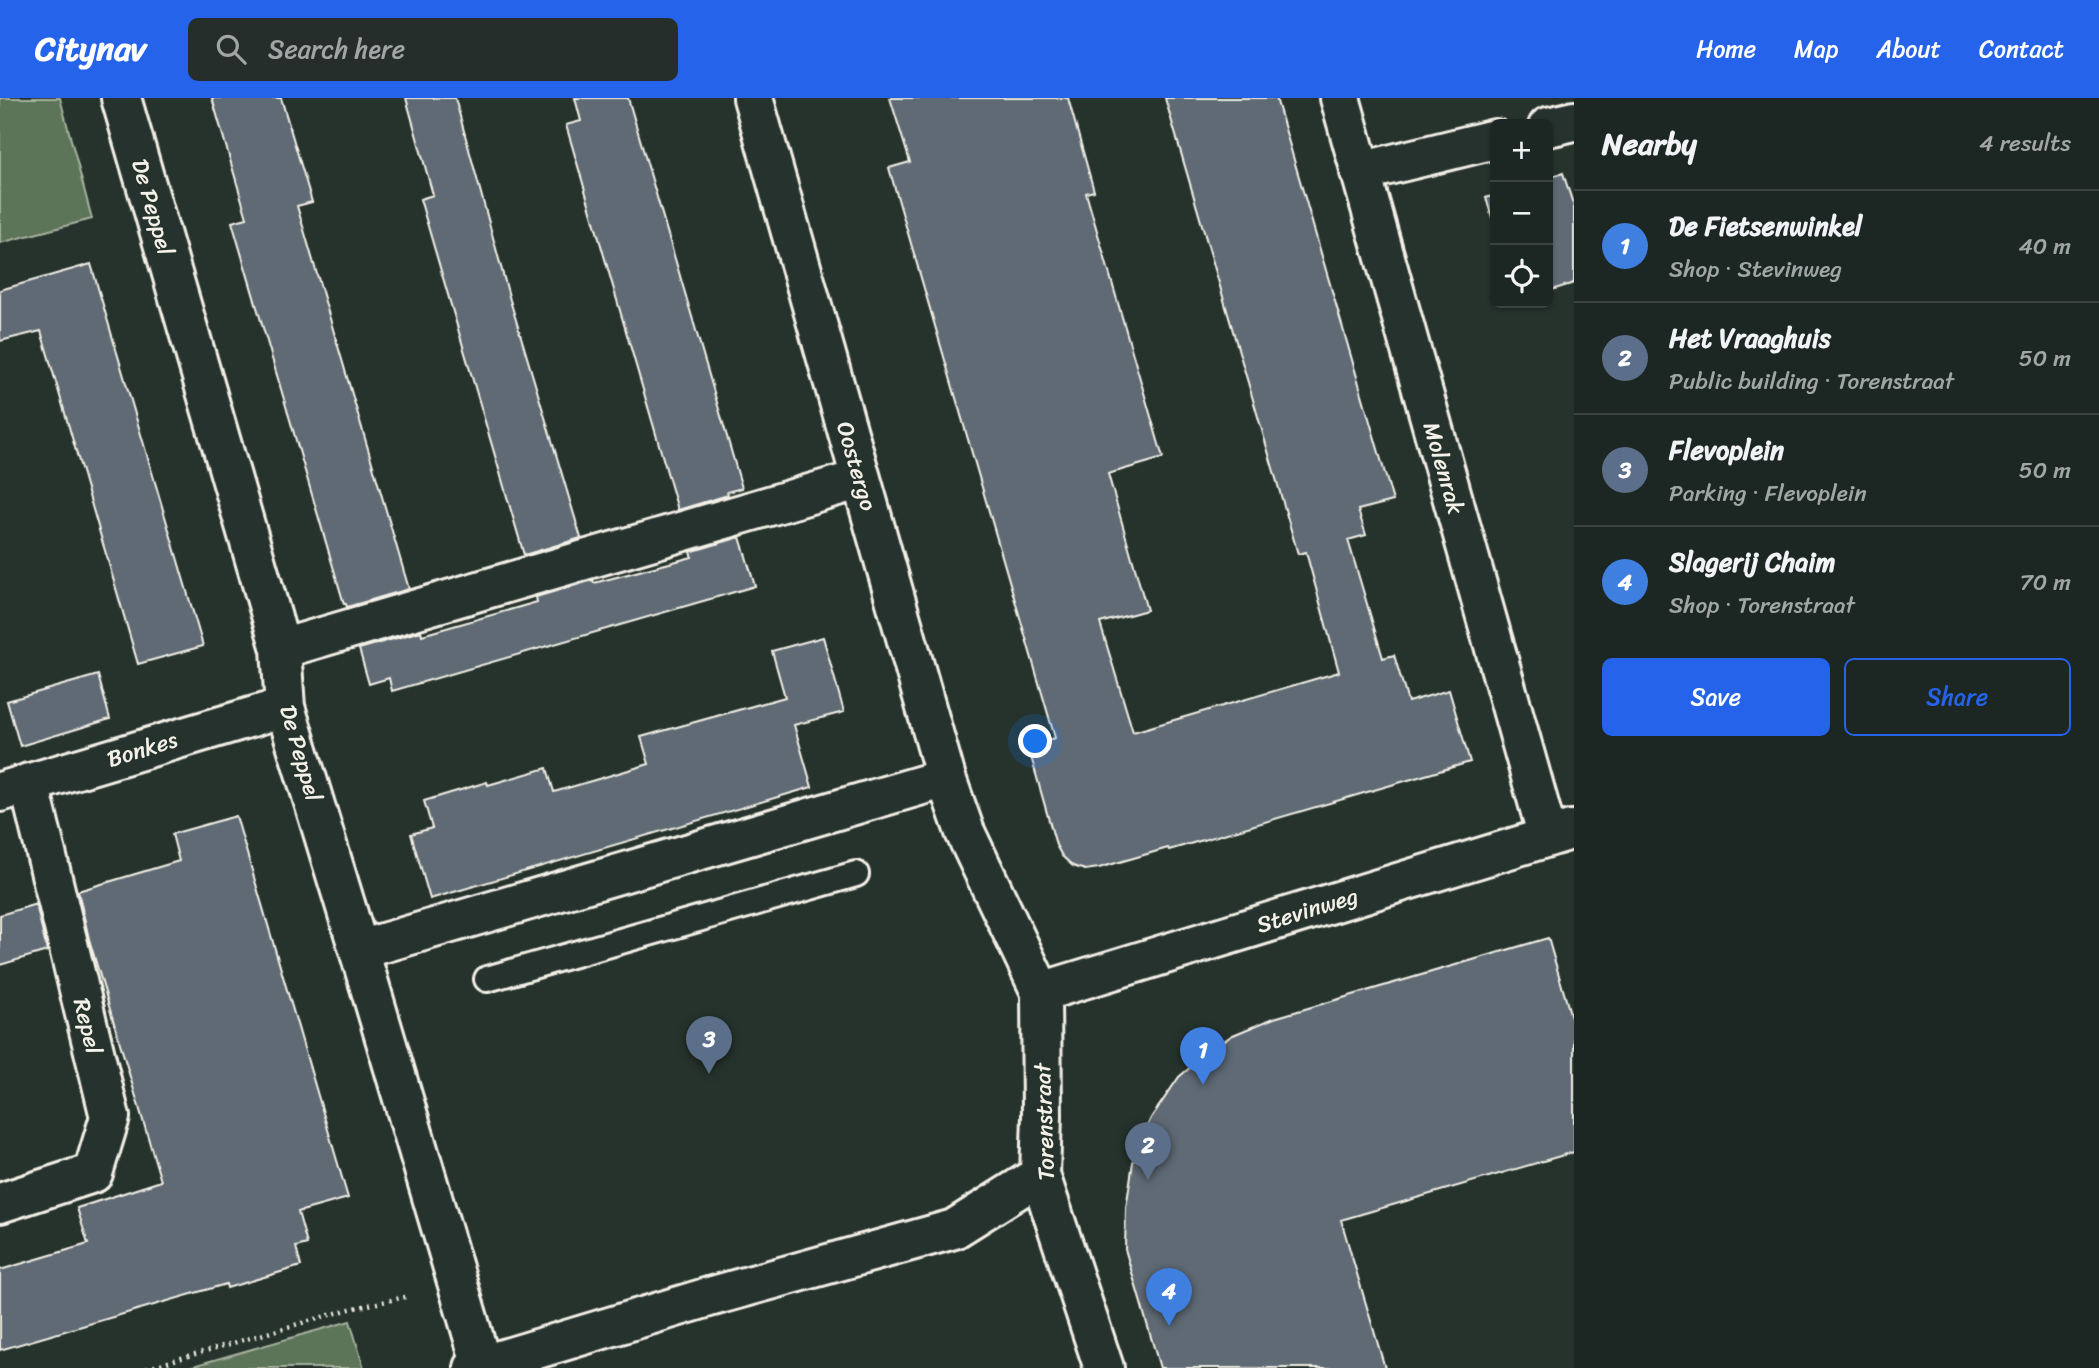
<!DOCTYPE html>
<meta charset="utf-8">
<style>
:root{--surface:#1c2622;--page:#252e2a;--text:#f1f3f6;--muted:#a0a5a5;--line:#3a4340;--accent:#2563eb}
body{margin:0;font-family:Sriracha,sans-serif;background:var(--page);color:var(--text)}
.controls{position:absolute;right:21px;top:21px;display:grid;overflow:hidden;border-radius:10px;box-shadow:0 2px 5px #0004}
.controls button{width:63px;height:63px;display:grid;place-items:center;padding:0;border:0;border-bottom:2px solid var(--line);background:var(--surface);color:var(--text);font:35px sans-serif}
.you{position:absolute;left:1036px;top:644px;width:24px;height:24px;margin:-18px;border:5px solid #fff;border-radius:50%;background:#1a73e8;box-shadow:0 0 0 10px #1a73e833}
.badge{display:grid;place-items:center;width:46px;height:46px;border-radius:50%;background:var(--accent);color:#fff;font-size:23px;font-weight:700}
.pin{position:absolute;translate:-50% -58px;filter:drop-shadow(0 2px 4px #0008)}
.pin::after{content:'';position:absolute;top:37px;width:24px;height:21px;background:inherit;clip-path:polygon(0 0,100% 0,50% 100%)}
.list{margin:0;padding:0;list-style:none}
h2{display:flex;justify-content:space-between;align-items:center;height:91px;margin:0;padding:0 28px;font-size:30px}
h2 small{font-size:23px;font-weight:400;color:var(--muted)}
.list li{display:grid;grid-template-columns:46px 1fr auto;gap:21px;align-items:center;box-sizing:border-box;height:112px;padding:0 28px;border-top:2px solid var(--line)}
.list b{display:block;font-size:26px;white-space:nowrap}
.list p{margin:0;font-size:23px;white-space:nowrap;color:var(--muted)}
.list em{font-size:23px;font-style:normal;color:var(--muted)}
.actions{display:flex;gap:14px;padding:21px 28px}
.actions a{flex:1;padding:16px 0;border:2px solid var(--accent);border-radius:10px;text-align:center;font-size:24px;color:var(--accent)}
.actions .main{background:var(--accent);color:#fff}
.icon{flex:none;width:38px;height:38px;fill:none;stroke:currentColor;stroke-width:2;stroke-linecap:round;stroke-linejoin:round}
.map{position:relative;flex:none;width:1574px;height:1270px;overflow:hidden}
header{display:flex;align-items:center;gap:42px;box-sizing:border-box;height:98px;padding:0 35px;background:var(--accent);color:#fff}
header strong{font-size:33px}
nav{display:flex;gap:38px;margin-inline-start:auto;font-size:24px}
.search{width:490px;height:63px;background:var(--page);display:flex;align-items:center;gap:18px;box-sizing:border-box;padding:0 24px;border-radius:10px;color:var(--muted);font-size:26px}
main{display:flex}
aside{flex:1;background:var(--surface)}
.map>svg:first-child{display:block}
.green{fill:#5c7459;stroke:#a8b2a0;stroke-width:2}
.building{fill:#5f6a74;stroke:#f4f1e8;stroke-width:2}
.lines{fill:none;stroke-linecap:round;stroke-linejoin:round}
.lane-casing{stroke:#f4f1e8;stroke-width:30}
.street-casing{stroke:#f4f1e8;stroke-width:44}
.path{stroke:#f4f1e8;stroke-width:4.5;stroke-dasharray:2 5;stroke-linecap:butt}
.lane{stroke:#26332d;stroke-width:24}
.street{stroke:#26332d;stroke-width:38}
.labels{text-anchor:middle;stroke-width:5;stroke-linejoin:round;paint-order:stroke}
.street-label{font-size:23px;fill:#f4f1e8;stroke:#26332d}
</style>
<header>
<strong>Citynav</strong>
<div class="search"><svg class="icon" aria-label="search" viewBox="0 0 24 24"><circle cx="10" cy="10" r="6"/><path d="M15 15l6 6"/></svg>Search here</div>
<nav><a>Home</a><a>Map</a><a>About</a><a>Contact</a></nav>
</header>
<main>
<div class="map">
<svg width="1574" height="1270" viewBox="0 0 1574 1270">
<rect width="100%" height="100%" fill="#26332d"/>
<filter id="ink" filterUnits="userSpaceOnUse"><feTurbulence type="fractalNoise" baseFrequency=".0143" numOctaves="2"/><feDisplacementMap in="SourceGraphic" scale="14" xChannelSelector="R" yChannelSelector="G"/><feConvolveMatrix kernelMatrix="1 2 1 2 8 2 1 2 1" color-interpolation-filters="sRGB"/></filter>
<g filter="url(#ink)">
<!-- green -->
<path class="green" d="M 0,0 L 60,0 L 92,121 L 0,145 Z
M 350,1223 L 364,1270 L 186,1270 Z"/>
<!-- building -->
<path class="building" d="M 212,0 L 281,0 L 312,104 L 297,108 L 409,491 L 347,509 L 346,506 L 344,506 L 232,124 L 247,120 Z
M 406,0 L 455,0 L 510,202 L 581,440 L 524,457 L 420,101 L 433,97 Z
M 575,0 L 628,0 L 742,390 L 727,394 L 728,397 L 678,412 L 566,27 L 581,23 Z
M 890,0 L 1068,0 L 1094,93 L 1086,95 L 1163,360 L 1108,376 L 1147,512 L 1100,525 L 1133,634 L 1339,574 L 1306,454 L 1298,456 L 1165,0 L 1276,0 L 1393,403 L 1358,412 L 1366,437 L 1348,442 L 1383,560 L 1394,557 L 1408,604 L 1449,592 L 1470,664 L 1169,752 L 1168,750 L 1099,770 L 1085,772 L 1073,768 L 1062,758 L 1056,747 L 1028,648 L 1055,640 L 889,70 L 910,64 Z
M 1563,75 L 1574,109 L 1574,185 L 1549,193 L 1548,80 Z
M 1495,97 L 1495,129 L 1486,100 Z
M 91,166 L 203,548 L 138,566 L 41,233 L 0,243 L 0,192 Z
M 740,439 L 755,488 L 392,593 L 389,580 L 369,586 L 359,551 L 421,533 L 422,537 L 537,504 L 536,499 L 593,482 L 594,485 L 692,459 L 690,454 Z
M 823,539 L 844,614 L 794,627 L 812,689 L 430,801 L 411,736 L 432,730 L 424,703 L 487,684 L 488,687 L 547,670 L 554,694 L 649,666 L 641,639 L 785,599 L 772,553 Z
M 98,577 L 110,621 L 20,648 L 7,603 Z
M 236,718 L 348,1100 L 298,1114 L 307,1146 L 296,1149 L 301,1168 L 227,1190 L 226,1186 L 0,1252 L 0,1172 L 88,1146 L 77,1110 L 161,1083 L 89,841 L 78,793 L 179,763 L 172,736 Z
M 36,806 L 47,853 L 0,867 L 0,817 Z
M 1548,840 L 1574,929 L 1574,1054 L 1341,1122 L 1385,1270 L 1160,1270 L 1125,1151 L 1126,1110 L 1133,1064 L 1141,1041 L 1151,1020 L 1179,979 L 1213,950 L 1233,937 L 1274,920 Z"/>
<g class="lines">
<!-- lane casing -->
<g class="lane-casing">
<path id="lane" d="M 487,881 L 856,776"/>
</g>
<!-- street casing -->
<g class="street-casing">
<path id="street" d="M 121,0 L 281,551 L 285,609 L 359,852 L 482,1268
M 753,0 L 946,680 L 965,734 L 1041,894 L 1042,1018 L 1040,1077 L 1104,1270
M 1340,0 L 1548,739
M 1548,29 L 1574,23
M 1360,74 L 1495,41
M 281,551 L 861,381
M 0,694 L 285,609
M 359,852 L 946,680
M 1041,894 L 1571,732
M 0,1105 L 93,1075 L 110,1019 L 29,685
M 474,1270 L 709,1199 L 954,1131 L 1040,1077"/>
</g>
<!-- path -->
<path class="path" d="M 147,1270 L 350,1211 L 410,1198"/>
<!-- lane -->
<use href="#lane" class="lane"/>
<!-- street -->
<use href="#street" class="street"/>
</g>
</g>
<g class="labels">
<!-- street labels -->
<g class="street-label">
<text transform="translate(153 109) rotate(74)" y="8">De Peppel</text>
<text transform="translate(857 368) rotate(74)" y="8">Oostergo</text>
<text transform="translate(1444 370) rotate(74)" y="8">Molenrak</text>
<text transform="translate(142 651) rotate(-17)" y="8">Bonkes</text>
<text transform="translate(301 655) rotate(74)" y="8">De Peppel</text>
<text transform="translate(1307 812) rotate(-17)" y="8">Stevinweg</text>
<text transform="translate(88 928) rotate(76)" y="8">Repel</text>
<text transform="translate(1044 1024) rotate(-92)" y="8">Torenstraat</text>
</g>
</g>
</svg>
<div class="controls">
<button>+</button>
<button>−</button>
<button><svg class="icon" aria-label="locate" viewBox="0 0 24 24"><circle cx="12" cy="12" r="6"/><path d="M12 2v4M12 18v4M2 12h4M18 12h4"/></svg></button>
</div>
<div class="you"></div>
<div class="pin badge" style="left:1203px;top:987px;background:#3f7fe0">1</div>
<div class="pin badge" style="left:1148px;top:1082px;background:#5c6f8a">2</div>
<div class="pin badge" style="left:709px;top:976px;background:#5c6f8a">3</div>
<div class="pin badge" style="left:1169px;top:1228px;background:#3f7fe0">4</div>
</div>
<aside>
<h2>Nearby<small>4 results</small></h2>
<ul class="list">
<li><span class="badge" style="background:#3f7fe0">1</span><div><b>De Fietsenwinkel</b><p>Shop · Stevinweg</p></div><em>40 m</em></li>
<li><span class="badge" style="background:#5c6f8a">2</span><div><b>Het Vraaghuis</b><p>Public building · Torenstraat</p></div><em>50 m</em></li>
<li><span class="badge" style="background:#5c6f8a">3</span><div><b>Flevoplein</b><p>Parking · Flevoplein</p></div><em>50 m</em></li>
<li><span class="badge" style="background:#3f7fe0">4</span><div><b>Slagerij Chaim</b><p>Shop · Torenstraat</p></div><em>70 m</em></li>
</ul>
<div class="actions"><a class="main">Save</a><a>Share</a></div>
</aside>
</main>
